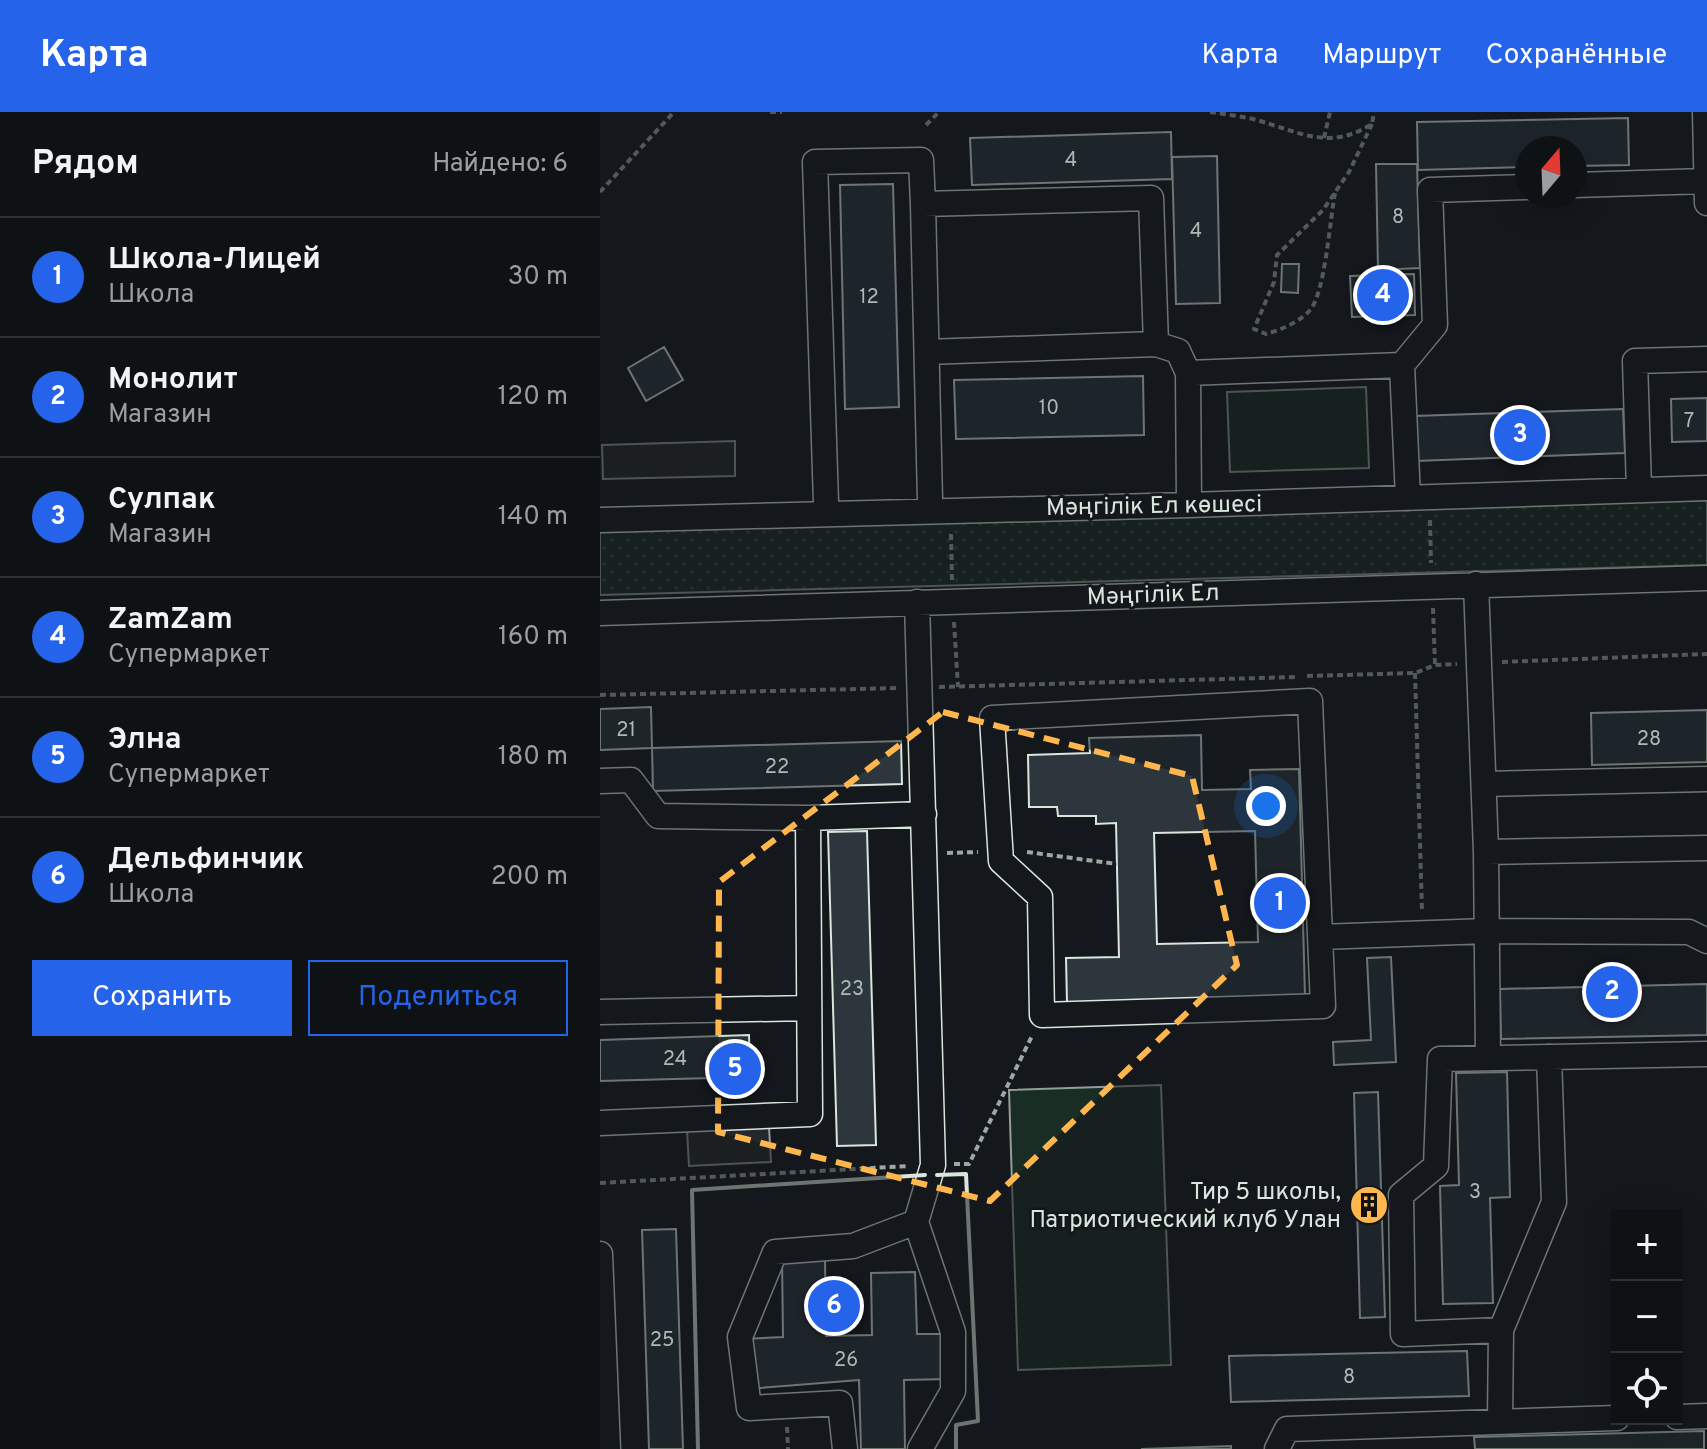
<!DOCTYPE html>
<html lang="ru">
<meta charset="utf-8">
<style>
:root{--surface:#0f1215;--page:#181b1e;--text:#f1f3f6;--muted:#9b9ea0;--line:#2f3234;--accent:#2563eb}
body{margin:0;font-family:Overpass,sans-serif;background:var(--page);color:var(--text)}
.controls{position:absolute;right:24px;bottom:24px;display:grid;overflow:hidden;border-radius:0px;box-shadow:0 8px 32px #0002}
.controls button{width:72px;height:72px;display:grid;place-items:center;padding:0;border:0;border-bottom:2px solid var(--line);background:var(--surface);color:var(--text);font:40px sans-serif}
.compass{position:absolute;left:915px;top:24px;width:72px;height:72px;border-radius:50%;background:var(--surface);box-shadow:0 8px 32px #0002;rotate:19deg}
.you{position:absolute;left:666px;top:694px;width:28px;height:28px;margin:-20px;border:6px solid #fff;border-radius:50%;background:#1a73e8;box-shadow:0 0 0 12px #1a73e833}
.badge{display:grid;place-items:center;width:52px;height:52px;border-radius:50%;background:var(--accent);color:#fff;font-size:26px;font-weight:700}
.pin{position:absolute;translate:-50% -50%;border:4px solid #fff;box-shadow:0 2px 8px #0006}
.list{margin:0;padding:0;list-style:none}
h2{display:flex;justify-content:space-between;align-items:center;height:104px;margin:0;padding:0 32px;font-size:34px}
h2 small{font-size:26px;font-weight:400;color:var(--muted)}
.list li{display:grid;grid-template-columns:52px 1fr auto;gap:24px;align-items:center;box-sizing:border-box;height:120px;padding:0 32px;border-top:2px solid var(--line)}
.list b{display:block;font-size:30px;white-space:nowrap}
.list p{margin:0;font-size:26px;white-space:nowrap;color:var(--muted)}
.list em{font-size:26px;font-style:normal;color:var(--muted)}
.actions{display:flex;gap:16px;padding:24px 32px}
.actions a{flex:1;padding:18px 0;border:2px solid var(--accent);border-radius:0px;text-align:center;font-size:28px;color:var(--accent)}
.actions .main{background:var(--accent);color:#fff}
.icon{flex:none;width:44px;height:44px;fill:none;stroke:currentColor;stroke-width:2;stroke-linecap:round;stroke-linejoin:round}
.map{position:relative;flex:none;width:1107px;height:1337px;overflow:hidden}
header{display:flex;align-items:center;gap:48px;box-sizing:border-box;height:112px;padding:0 40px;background:var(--accent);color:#fff}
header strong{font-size:38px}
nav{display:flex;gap:44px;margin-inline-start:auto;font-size:28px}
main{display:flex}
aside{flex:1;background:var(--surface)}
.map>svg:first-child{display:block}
.grass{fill:url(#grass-dots);stroke:#939e99;stroke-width:2}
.pitch{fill:#1a2d24;stroke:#939e99;stroke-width:2}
.parking{fill:#24282b;stroke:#939e99;stroke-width:2}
.building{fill:#2c363c;stroke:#d8e6dc;stroke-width:2;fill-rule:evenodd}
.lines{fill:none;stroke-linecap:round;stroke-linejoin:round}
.minor-casing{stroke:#d8e6dc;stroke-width:27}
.path{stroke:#9da8a2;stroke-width:4;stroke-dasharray:6 4;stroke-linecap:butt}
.minor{stroke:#14181c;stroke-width:24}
.wall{stroke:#d8e6dc;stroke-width:4}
.marked{fill:none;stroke:#ffb74d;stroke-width:6;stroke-dasharray:16 10;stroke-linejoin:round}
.labels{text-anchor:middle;stroke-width:6;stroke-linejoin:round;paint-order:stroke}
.number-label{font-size:20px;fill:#adbab4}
.street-label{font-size:24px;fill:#d8e6dc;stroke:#14181c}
.poi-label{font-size:24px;fill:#d8e6dc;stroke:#14181c;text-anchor:end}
</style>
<header>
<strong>Карта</strong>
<nav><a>Карта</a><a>Маршрут</a><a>Сохранённые</a></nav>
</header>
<main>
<aside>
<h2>Рядом<small>Найдено: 6</small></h2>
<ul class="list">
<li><span class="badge">1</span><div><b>Школа-Лицей</b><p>Школа</p></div><em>30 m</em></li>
<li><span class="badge">2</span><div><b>Монолит</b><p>Магазин</p></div><em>120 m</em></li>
<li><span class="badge">3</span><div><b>Сулпак</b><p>Магазин</p></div><em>140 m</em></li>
<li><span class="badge">4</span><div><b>ZamZam</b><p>Супермаркет</p></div><em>160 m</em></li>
<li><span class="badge">5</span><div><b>Элна</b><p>Супермаркет</p></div><em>180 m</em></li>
<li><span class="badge">6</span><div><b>Дельфинчик</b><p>Школа</p></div><em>200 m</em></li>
</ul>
<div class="actions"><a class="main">Сохранить</a><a>Поделиться</a></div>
</aside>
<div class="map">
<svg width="1107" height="1337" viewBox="0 0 1107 1337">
<defs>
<pattern id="grass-dots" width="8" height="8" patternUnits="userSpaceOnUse" patternTransform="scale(2)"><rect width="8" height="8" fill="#1a2d24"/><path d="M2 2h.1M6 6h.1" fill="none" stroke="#3b4b43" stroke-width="1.8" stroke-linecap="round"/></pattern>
</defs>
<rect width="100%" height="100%" fill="#14181c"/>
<!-- grass -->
<path class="grass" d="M 1107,388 L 1107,453 L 0,483 L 0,420 Z"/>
<!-- pitch -->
<path class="pitch" d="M 766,275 L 769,356 L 630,360 L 627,280 Z
M 561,973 L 571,1253 L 418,1258 L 409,978 Z"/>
<!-- parking -->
<path class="parking" d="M 135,329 L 135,364 L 3,367 L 2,333 Z
M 169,1015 L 171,1050 L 89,1054 L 87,1018 Z"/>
<!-- building -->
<path class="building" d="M 1028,6 L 1029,53 L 975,54 L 975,36 L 927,36 L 927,55 L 818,58 L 817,10 Z
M 571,20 L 572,67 L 372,73 L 370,26 Z
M 617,44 L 620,191 L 576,192 L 572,45 Z
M 776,52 L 817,52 L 820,156 L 778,158 Z
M 293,72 L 299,295 L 245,297 L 240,73 Z
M 682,152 L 699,152 L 698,181 L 681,180 Z
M 814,162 L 815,203 L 752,205 L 750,164 Z
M 64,235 L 83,268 L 46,289 L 28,256 Z
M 543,264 L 544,323 L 356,327 L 354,268 Z
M 1107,286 L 1107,329 L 1072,330 L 1071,287 Z
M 1023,297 L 1025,341 L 816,349 L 814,304 Z
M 51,595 L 52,636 L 0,638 L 0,597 Z
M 1107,598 L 1107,650 L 992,653 L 991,601 Z
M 601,623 L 602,678 L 651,677 L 650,658 L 699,657 L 705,885 L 467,891 L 466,846 L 519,845 L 516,711 L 496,712 L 496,704 L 458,704 L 457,695 L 429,695 L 428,643 L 490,641 L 489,626 ZM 655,719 L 658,830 L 557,832 L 554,721 Z
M 301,629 L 302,672 L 53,679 L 52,636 Z
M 267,719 L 276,1033 L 237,1034 L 228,720 Z
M 791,845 L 796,950 L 734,953 L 733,930 L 771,928 L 767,846 Z
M 1107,872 L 1107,923 L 901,927 L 900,877 Z
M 149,923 L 150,965 L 0,969 L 0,928 Z
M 907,960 L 910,1085 L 890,1086 L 893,1191 L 843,1192 L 840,1074 L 859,1073 L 856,961 Z
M 778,980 L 785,1205 L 760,1206 L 754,981 Z
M 76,1117 L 83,1337 L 49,1337 L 42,1118 Z
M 225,1147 L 226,1224 L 272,1223 L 271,1161 L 315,1160 L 317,1222 L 347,1222 L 348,1267 L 304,1268 L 305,1337 L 261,1337 L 259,1268 L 148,1277 L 143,1227 L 183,1225 L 182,1148 Z
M 867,1239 L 869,1284 L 631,1290 L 629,1244 Z
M 1104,1319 L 1104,1337 L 875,1337 L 874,1325 Z
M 631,1334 L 631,1337 L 541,1337 Z"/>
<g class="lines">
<!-- minor casing -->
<g class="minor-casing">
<path id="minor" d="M 1105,0 L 1107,91
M 975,73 L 1106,69
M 327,240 L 556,232
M 588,261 L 802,253
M 1039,377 L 1035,249 L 1107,247
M 808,386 L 802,253 L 835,213 L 830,78 L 927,75
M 330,388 L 323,92 L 551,86 L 556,232 L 578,239 L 588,261 L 589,393
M 226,391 L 215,50 L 321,48 L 323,92
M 0,408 L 589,393 L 1107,376
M 876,472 L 886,740 L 888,946
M 317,490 L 333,1053 L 316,1110 L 353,1220 L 353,1279 L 320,1337
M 0,501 L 1107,466
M 710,589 L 723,894 L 442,903 L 440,785 L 401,749 L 392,606 Z
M 0,669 L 31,668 L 58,704 L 208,706 L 324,702
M 884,672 L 1107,667
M 886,740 L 1107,736
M 720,825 L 887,819 L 1089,820 L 1107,829
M 0,900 L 209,896
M 0,1011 L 210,1002 L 208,706
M 0,1142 L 8,1337
M 901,1218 L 803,1222 L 801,1083 L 836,1054 L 840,947 L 1107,942
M 1077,1305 L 1107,1304
M 900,1309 L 901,1218 L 954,1090 L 949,945
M 245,1337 L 240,1291 L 149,1296 L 140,1225 L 175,1140 L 253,1134 L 316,1110
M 677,1337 L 687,1317 L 1017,1306"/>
</g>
<!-- path -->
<path class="path" d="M 170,0 L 182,0
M 610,0 C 624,2 639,4 653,7 C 698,19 728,40 772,12 L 774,0
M 326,13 L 339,0
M 724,26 L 730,0
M 0,80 L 74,0
M 735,81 C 730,107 725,181 710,198 C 700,210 680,218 666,222 L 654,217 L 674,170 L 677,143 L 723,98 L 749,60 L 772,12
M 830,408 L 831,451
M 351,422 L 352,469
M 833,496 L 835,553
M 354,510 L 358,575
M 902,550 L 1107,542
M 815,561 L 822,799
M 707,564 L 815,561 L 835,553 L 857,552
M 339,575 L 695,565
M 0,583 L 299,576
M 427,740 L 517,752
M 347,741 L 378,740
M 354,1052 L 369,1052 L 433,922
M 0,1071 L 309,1054
M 187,1315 L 188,1337"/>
<!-- minor -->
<use href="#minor" class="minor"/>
<!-- wall -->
<path class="wall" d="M 337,1063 L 366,1062 L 378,1309 L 356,1313 L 356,1337
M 98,1337 L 92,1078 L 325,1063"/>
</g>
<!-- marked area -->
<path d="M0 0H1107V1337H0ZM 343,600 L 592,664 L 637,853 L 390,1089 L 118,1020 L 119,770 Z" fill="#14181c" fill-opacity=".55" fill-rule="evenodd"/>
<path class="marked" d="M 343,600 L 592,664 L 637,853 L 390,1089 L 118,1020 L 119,770 Z"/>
<!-- icons -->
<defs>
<g id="building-disc" transform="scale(2)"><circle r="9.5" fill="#ffb74d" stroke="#14181c"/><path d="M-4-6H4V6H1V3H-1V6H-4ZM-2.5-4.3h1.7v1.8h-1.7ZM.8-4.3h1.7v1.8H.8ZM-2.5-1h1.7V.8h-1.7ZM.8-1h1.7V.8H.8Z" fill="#111"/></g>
</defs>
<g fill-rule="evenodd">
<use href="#building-disc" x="769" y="1093"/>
</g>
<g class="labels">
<!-- number labels -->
<g class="number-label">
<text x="471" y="54">4</text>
<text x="798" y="111">8</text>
<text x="596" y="125">4</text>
<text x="269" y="191">12</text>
<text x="449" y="302">10</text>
<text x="1089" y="315">7</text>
<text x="26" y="624">21</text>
<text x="1049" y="633">28</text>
<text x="177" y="661">22</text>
<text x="252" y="883">23</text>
<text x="75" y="953">24</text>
<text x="875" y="1086">3</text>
<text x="62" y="1234">25</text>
<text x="246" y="1254">26</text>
<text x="749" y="1271">8</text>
</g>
<!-- street labels -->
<g class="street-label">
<text transform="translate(554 393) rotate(-1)" y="8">Мәңгілік Ел көшесі</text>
<text transform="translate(553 482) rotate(-2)" y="8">Мәңгілік Ел</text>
</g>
<!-- poi labels -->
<g class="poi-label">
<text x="741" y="1087">Тир 5 школы,<tspan x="741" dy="28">Патриотический клуб Улан</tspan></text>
</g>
</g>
</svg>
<div class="controls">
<button>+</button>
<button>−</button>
<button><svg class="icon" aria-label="locate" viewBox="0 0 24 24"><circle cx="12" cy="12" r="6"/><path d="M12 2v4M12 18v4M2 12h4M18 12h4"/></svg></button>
</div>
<svg class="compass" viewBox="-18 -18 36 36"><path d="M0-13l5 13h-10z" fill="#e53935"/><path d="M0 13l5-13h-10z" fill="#9b9ea0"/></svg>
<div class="you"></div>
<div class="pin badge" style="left:680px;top:791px">1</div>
<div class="pin badge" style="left:1012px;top:880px">2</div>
<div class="pin badge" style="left:920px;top:323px">3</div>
<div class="pin badge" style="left:783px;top:183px">4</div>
<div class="pin badge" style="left:135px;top:957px">5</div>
<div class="pin badge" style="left:234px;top:1194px">6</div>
</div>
</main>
